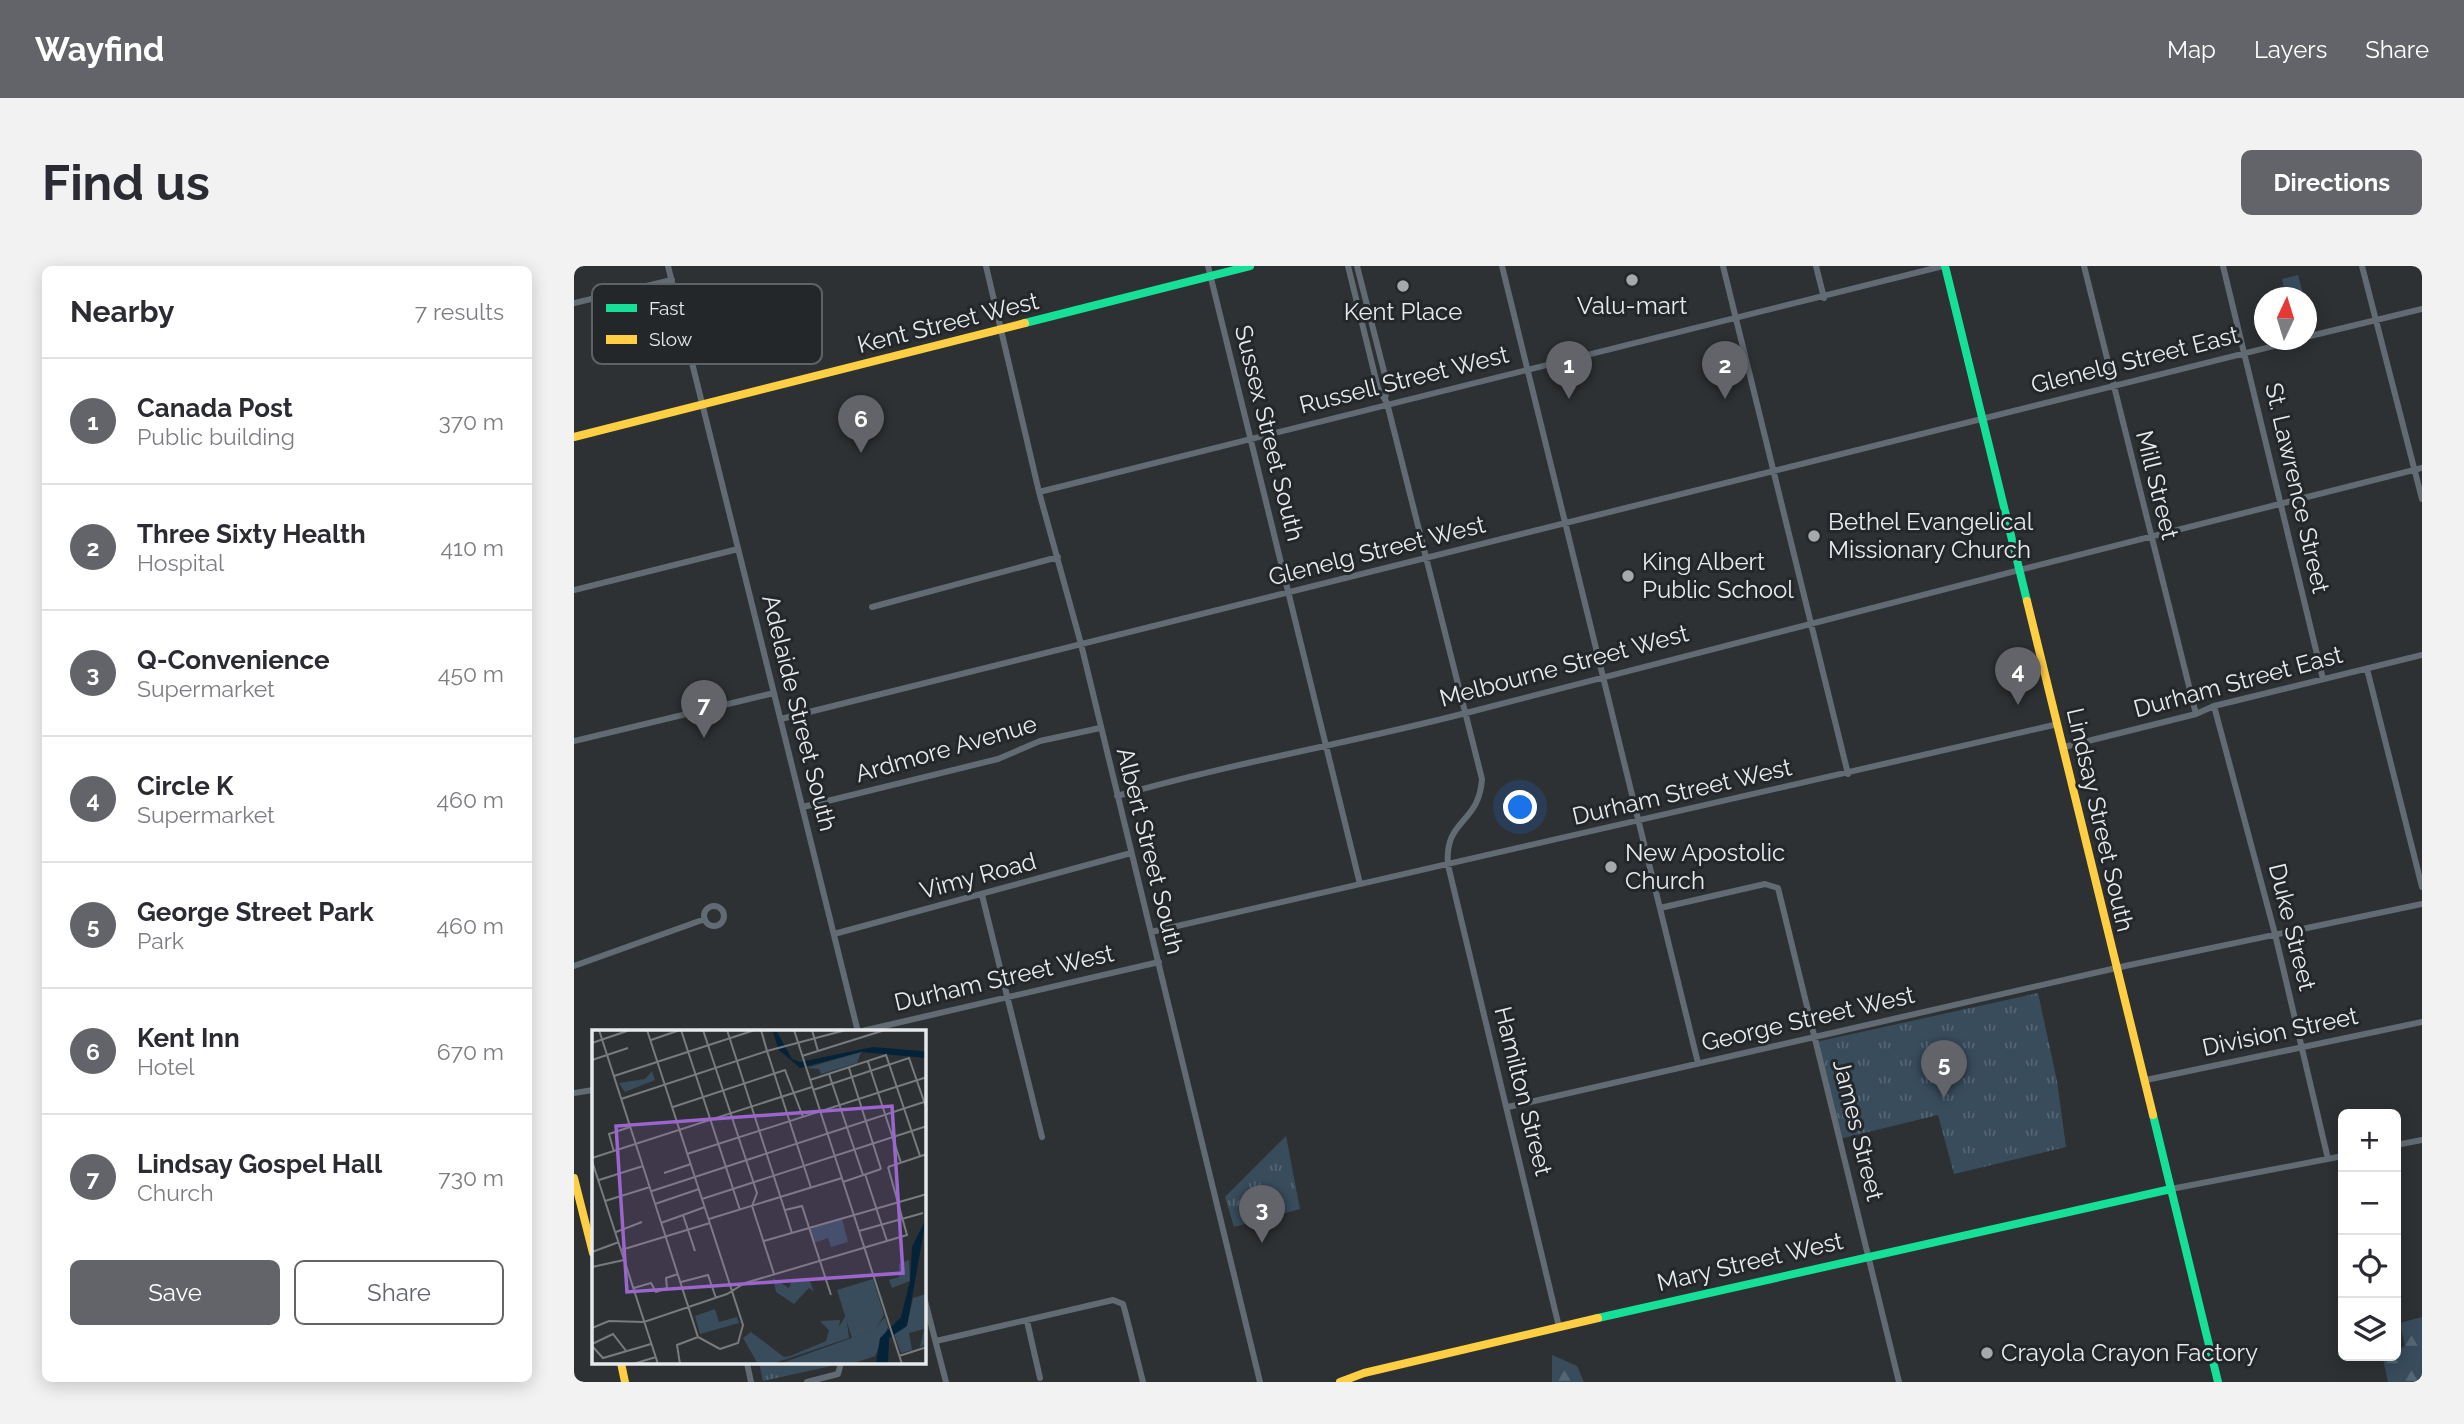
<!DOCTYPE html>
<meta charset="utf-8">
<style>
:root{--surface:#fff;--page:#f2f2f3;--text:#2b2b33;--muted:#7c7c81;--line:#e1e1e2;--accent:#626469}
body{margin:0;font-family:Raleway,sans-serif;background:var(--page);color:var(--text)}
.controls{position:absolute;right:21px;bottom:21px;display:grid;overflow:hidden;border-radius:10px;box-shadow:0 4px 18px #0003}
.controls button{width:63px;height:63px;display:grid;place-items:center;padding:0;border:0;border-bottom:2px solid var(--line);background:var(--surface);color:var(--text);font:35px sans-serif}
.compass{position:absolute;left:1680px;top:21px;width:63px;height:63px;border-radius:50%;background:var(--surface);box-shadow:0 4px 18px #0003;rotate:4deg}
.you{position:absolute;left:947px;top:542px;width:24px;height:24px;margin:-18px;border:5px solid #fff;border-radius:50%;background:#1a73e8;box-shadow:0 0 0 10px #1a73e833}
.badge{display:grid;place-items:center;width:46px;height:46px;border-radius:50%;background:var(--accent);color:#fff;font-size:23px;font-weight:700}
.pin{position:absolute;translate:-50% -58px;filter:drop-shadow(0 2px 4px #0008)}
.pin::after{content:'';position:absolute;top:37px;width:24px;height:21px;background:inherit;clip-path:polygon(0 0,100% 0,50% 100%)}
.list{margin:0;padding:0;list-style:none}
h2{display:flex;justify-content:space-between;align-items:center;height:91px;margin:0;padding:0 28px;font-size:30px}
h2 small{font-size:23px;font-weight:400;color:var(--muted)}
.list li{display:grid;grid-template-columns:46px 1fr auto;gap:21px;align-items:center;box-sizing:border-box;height:126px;padding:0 28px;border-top:2px solid var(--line)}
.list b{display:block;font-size:26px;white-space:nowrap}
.list p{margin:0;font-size:23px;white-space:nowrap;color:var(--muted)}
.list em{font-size:23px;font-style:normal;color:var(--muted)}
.actions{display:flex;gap:14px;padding:21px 28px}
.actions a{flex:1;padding:16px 0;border:2px solid var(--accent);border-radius:10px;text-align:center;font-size:24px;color:var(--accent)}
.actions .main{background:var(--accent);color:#fff}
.icon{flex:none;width:38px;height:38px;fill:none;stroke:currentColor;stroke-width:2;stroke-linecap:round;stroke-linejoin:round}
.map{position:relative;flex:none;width:1848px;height:1116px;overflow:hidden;border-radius:10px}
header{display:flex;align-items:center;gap:42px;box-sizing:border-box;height:98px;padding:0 35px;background:var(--accent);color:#fff}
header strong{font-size:33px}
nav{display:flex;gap:38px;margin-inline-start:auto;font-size:24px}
.intro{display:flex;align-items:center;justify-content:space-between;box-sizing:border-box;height:168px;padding:0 42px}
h1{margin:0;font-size:49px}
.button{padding:18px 32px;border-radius:10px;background:var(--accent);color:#fff;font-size:24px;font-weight:700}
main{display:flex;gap:42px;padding:0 42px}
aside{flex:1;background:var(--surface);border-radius:10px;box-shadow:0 4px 18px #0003}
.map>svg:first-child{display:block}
.forest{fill:url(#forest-firs)}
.park{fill:url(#park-tufts)}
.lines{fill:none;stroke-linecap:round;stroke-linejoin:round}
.street{stroke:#626b73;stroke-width:6}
.fast{stroke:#16e098;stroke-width:8}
.slow{stroke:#ffcf43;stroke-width:8}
.poi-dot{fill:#a6a9ac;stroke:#23272a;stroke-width:2.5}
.labels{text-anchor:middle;stroke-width:6;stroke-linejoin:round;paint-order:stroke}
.poi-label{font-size:24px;fill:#e7eaed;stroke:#23272a;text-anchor:start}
.street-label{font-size:24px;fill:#e7eaed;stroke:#23272a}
.inset-road{fill:none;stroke:#787b7d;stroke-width:2}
.view{fill:#9b65cd;fill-opacity:0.15;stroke:#9b65cd;stroke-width:3.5}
.inset-edge{fill:none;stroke:#e7eaed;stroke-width:3.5}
.key{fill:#23272a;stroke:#5e6264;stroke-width:2}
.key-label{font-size:19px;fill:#e7eaed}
</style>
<header>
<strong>Wayfind</strong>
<nav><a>Map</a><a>Layers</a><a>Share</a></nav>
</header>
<div class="intro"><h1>Find us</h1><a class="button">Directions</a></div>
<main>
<aside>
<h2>Nearby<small>7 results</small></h2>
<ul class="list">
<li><span class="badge">1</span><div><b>Canada Post</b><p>Public building</p></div><em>370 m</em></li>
<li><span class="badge">2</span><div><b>Three Sixty Health</b><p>Hospital</p></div><em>410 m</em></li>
<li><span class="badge">3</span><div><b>Q-Convenience</b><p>Supermarket</p></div><em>450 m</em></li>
<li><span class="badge">4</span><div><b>Circle K</b><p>Supermarket</p></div><em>460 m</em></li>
<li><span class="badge">5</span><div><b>George Street Park</b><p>Park</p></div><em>460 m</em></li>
<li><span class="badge">6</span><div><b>Kent Inn</b><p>Hotel</p></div><em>670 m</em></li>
<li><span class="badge">7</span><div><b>Lindsay Gospel Hall</b><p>Church</p></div><em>730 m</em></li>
</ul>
<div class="actions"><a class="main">Save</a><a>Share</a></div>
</aside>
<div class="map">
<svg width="1848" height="1116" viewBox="0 0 1848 1116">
<defs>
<pattern id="forest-firs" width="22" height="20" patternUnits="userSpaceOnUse" patternTransform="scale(1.75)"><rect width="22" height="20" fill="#384c5c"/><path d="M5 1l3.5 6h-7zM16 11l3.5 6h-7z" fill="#556674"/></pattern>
<pattern id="park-tufts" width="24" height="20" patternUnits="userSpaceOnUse" patternTransform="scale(1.75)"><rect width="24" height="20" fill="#384c5c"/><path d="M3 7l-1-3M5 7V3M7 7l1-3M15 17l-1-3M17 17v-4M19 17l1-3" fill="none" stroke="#556674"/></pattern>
</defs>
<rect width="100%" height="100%" fill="#2e3133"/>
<!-- forest -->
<path class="forest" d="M 1848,1051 L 1848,1116 L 1814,1116 L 1809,1093 L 1822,1090 L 1822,1085 L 1831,1080 L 1826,1057 Z
M 978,1089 L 1003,1100 L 1010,1116 L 978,1116 Z"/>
<!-- park -->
<path class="park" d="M 1724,9 L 1730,31 L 1712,31 L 1708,13 Z
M 1464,727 L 1483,815 L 1492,881 L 1380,908 L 1364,849 L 1265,873 L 1242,776 Z
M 712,870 L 726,943 L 660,961 L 651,931 Z
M 185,1097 L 256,1097 L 257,1100 L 189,1115 Z"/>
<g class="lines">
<!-- street -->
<path class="street" d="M 94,0 L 284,766 L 585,696
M 412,0 L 465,226 L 507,378 L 686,1116
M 634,0 L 786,618
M 774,0 L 804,122 L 813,137 L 908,513 C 905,559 870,552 874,599 L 985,1061
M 783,0 L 814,121 L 811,132
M 928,0 L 1124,797
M 1149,0 L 1274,508
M 1242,0 L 1250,32
M 1510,0 L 1622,448
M 1649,0 L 1749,413
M 1788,0 L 1848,233
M 0,37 L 98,14
M 1732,71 L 1848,43
M 465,226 L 1369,0
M 0,324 L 164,283
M 298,341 L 484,291
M 1793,403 L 1848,621
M 1640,440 L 1701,668 L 1754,893
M 207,453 L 1724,74
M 0,475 L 200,427
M 1490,481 L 1622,448 L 1640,440 L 1848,389
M 543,530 C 658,497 776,477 892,447 C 1210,364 1529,282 1848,202
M 229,541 L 424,493 L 466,475 L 526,462
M 408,629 L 468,871
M130 650a10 10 0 1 1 20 0a10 10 0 1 1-20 0Z
M 1086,642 L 1191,618 L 1204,622 L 1325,1116
M 577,666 L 1484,458
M 260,668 L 557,587
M 0,700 L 131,653
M 1572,814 L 1848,756
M 0,827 L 19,824
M 934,841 L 1551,700 L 1848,638
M 1822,879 L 1848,874
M 1597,923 L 1769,890
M 350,1031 L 372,1116
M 453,1055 L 466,1112
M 362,1075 L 539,1034 L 549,1038 L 551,1045 L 569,1116
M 173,1097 L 177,1116
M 233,1116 L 264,1108 L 267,1097"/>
<!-- fast -->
<path class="fast" d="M 1371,0 L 1453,335
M 451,57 L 676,0
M 1579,849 L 1644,1116
M 1024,1052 L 1597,923"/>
<!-- slow -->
<path class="slow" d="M 0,171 L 451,57
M 1453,335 L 1579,849
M 0,912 L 19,987
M 47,1097 L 51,1116
M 766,1116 L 790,1107 L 1024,1052"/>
</g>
<!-- markers -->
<g class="poi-dot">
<circle cx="1058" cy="14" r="7"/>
<circle cx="829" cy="20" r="7"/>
<circle cx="1240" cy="270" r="7"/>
<circle cx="1054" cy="310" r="7"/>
<circle cx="1037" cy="601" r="7"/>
<circle cx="1413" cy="1087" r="7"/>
</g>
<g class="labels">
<!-- poi labels -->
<g class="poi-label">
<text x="1058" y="48" text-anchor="middle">Valu-mart</text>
<text x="829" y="54" text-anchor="middle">Kent Place</text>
<text x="1254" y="264">Bethel Evangelical<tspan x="1254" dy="28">Missionary Church</tspan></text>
<text x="1068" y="304">King Albert<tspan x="1068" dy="28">Public School</tspan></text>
<text x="1051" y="595">New Apostolic<tspan x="1051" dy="28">Church</tspan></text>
<text x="1427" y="1095">Crayola Crayon Factory</text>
</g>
<!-- street labels -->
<g class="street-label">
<text transform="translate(374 57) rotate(-14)" y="8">Kent Street West</text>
<text transform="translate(1561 94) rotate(-14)" y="8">Glenelg Street East</text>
<text transform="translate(830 114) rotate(-14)" y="8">Russell Street West</text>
<text transform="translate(695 167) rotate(76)" y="8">Sussex Street South</text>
<text transform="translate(1583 219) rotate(76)" y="8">Mill Street</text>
<text transform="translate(1723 222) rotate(77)" y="8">St. Lawrence Street</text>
<text transform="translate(803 285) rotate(-14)" y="8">Glenelg Street West</text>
<text transform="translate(990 400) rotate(-15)" y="8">Melbourne Street West</text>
<text transform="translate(1664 416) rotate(-15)" y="8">Durham Street East</text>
<text transform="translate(225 447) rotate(76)" y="8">Adelaide Street South</text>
<text transform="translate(372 483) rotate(-16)" y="8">Ardmore Avenue</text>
<text transform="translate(1108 526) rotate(-13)" y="8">Durham Street West</text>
<text transform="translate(1526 554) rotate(77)" y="8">Lindsay Street South</text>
<text transform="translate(576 585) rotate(76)" y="8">Albert Street South</text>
<text transform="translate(404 610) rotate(-15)" y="8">Vimy Road</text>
<text transform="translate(1718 661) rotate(76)" y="8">Duke Street</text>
<text transform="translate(430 712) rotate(-13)" y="8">Durham Street West</text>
<text transform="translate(1234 753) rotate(-13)" y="8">George Street West</text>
<text transform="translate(1706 766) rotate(-12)" y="8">Division Street</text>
<text transform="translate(949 825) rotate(76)" y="8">Hamilton Street</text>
<text transform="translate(1284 864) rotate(76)" y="8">James Street</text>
<text transform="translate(1176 996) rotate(-13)" y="8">Mary Street West</text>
</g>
</g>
<!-- overview -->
<g transform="translate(18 764)">
<rect width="334" height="334" fill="#2e3133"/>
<path d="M 60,41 L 63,50 L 33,62 L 27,53 L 53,49 ZM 317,230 L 318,251 L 300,258 L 297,250 L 307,247 L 307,234 ZM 181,248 L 197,258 L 199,252 L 218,251 L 222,262 L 217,258 L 202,274 L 184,262 ZM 123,279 L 127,292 L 145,287 L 147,293 L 108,304 L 103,286 ZM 254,285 L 257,308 L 180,334 L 166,334 L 151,308 L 159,302 L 192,327 L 198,326 L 234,311 L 237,300 L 228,291 L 248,290 L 247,297 Z" fill="#384c5c"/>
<path d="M 293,287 L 296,297 L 283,326 L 260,334 L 187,334 L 282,300 Z" fill="#384c5c"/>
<path d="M 269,22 L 265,33 L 229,44 L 227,39 L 214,38 ZM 250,189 L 256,212 L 239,217 L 236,208 L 222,213 L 217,199 ZM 281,249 L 292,285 L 283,300 L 260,308 L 245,260 ZM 334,264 L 334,314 L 328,317 L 332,299 L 317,303 L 320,320 L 309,323 L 302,304 L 316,291 L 321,268 Z" fill="#384c5c"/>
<path d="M 180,0 L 184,0 L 200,29 L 208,32 L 281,17 L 329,21 L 334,22 L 334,28 L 269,22 L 208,38 L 187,20 ZM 334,189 L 315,296 L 297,308 L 296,334 L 284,334 L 288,308 L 309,287 L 318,251 L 320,217 Z" fill="#042238"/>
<path class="inset-road" d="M 7,0 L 106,307 L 128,319M 55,0 L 151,295 L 146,313 L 128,319M 89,0 L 148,180M 111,0 L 165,163 L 160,176M 135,0 L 200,203M 169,0 L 175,21 L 254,0M 202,0 L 310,334M 220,0 L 226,21M 59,10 L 88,0M 0,13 L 38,0M 210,26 L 293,0M 0,30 L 36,18M 276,32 L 309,133M 257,38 L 289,139M 237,44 L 271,145M 22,46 L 163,0M 218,50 L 294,25 L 328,126M 221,60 L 317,28 L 335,80M 29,69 L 175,21 L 219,158M 81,77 L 193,40 L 211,87M 22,122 L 17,104 L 38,97M 95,124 L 335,47M 0,128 L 220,57M 0,131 L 66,334M 296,137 L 335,124M 72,143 L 99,134M 273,144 L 295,211M 7,150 L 51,136M 251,152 L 289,139M 60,161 L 335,71M 110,169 L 335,96M 13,171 L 58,157M 63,174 L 107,159M 160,176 L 182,244M 193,180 L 210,176 L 239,265M 91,185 L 103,221M 117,189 L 250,148M 69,193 L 113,177M 267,201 L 331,183M 24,202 L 50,192M 172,211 L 335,164M 29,220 L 118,193M 0,222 L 27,212M 0,237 L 32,230M 89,252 L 116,245 L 124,268M 42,258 L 59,253 L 64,262 L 75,258 L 74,248 L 86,244M 0,298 L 17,291 L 52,292 L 135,264 L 153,253 L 315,205 L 296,137M 0,314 L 21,304 L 35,322M 0,316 L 11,328 L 59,314M 307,326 L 335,317M 41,334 L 64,327M 88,334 L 85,315 L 106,307"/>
<path class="view" d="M 300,76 L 311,243 L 35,262 L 24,96 Z"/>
<rect width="334" height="334" class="inset-edge"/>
</g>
<!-- legend -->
<rect x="18" y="18" width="230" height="80" rx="10" class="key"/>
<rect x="32" y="38" width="31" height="8" fill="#16e098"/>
<rect x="32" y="69" width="31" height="9" fill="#ffcf43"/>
<g class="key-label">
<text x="75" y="49">Fast</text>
<text x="75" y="80">Slow</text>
</g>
</svg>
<div class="controls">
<button>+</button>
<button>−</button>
<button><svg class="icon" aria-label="locate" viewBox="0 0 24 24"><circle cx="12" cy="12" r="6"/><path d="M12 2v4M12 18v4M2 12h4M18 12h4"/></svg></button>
<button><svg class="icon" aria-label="layers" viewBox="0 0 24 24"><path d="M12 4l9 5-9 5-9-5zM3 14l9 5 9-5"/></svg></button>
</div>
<svg class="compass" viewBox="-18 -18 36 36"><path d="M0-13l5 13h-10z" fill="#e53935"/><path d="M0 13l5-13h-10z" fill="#7c7c81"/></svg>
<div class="you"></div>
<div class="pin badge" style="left:995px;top:133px">1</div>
<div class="pin badge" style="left:1151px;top:133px">2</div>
<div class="pin badge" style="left:688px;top:977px">3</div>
<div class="pin badge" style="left:1444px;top:439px">4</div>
<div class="pin badge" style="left:1370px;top:832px">5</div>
<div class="pin badge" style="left:287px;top:187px">6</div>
<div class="pin badge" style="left:130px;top:472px">7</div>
</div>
</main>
